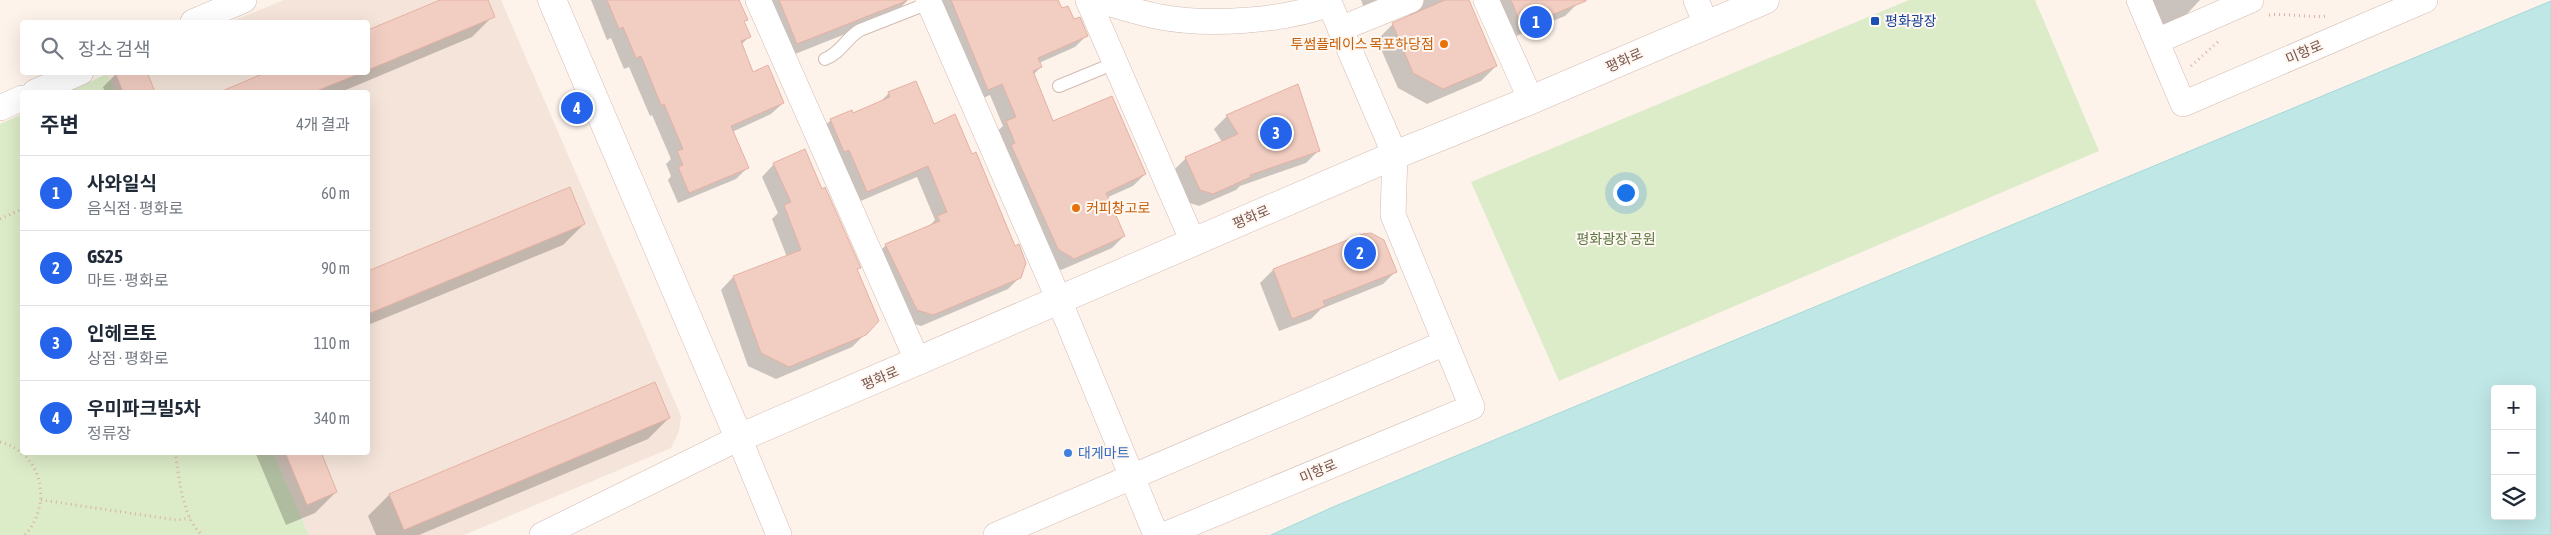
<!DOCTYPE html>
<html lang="ko">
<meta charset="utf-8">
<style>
:root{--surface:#fff;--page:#f2f2f3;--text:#1f2937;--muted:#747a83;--line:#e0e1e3;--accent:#2563eb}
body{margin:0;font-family:"Asap Condensed","Noto Sans KR",sans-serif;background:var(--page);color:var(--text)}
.controls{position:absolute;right:15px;bottom:15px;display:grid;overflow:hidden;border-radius:5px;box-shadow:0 5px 20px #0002}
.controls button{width:45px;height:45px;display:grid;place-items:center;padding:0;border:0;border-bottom:1px solid var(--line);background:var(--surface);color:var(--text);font:25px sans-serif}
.you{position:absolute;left:1625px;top:192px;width:18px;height:18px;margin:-12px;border:4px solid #fff;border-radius:50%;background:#1a73e8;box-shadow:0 0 0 8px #1a73e833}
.badge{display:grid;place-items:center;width:32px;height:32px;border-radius:50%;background:var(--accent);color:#fff;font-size:16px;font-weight:700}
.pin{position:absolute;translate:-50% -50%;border:2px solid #fff;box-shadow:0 1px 5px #0006}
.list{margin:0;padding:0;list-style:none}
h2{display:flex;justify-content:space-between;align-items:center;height:65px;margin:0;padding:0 20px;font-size:21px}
h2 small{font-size:16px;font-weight:400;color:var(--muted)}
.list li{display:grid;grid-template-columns:32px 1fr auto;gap:15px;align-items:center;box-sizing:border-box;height:75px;padding:0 20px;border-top:1px solid var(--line)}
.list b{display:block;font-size:19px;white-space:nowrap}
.list p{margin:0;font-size:16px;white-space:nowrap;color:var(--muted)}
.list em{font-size:16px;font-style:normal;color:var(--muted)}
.icon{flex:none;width:28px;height:28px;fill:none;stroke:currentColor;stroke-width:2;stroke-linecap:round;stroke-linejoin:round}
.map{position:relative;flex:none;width:2551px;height:535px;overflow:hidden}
.search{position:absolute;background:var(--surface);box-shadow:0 5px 20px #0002;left:20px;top:20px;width:350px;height:55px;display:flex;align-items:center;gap:12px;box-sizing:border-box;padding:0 18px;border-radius:5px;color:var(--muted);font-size:19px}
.panel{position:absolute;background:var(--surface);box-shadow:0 5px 20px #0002;left:20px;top:90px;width:350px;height:365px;border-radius:5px}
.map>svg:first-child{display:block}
.residential{fill:#f4e4d9}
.green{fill:#dcebc8}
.water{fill:#bfe7e6;stroke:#a5d9d8;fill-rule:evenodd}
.shadow{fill:#0003}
.building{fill:#f2cec2;stroke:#e5b1a3}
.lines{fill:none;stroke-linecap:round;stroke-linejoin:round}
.lane-casing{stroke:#d2bbb2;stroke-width:14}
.street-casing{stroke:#d2bbb2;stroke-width:26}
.secondary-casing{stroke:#d7bcb2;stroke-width:29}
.path{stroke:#d8b0a5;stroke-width:3;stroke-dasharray:1 4;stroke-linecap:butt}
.lane{stroke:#fff;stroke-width:12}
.street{stroke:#fff;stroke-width:25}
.secondary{stroke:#fff;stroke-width:28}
.transit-dot{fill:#1a4fb4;stroke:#fff7f2;stroke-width:2}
.food-dot{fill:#e8710a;stroke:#fff7f2;stroke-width:2}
.shop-dot{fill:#3f7fe0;stroke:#fff7f2;stroke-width:2}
.labels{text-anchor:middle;stroke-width:4;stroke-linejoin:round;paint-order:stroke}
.transit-label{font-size:14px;fill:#164399;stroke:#fff7f2;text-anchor:start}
.food-label{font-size:14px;fill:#c56008;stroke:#fff7f2;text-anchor:end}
.street-label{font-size:14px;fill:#78554d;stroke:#fff7f2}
.park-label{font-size:14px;fill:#5b7842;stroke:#fff7f2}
.shop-label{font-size:14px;fill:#366cbe;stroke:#fff7f2;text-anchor:start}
</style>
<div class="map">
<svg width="2551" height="535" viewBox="0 0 2551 535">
<rect width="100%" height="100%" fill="#fdf3eb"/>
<!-- residential -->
<path class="residential" d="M 284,0 L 501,0 L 681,416 L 679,431 L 671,448 L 464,535 L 309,535 L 273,453 L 368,452 L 368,92 L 115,92 L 107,74 L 368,72 L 368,22 L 230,22 Z"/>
<!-- green -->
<path class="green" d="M 1909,0 L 2035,0 L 2099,151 L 1559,381 L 1471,182 Z
M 107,74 L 115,92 L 68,92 Z
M 22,114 L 22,452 L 273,453 L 309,535 L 0,535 L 0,124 Z"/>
<!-- water -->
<path class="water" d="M 2551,1 L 2551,535 L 1271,535 L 1333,507 ZM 2495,389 L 2532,389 L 2532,516 L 2495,516 Z"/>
<!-- shadow -->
<path class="shadow" d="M 443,0 L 487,0 L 493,16 L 472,37 L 341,92 L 222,92 L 270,72 L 368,72 L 368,32 Z
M 591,0 L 738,0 L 746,19 L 743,22 L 749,37 L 741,45 L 753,73 L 783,103 L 771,114 L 732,132 L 747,168 L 736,179 L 678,203 L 668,180 L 671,176 L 666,164 L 671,159 L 652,115 L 650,116 L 629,67 L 624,69 L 611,38 L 607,40 Z
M 759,0 L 908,0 L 893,15 L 780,60 Z
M 934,0 L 1057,0 L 1061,10 L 1086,36 L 1075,47 L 1039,63 L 1041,67 L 1033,75 L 1053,122 L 1145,174 L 1133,186 L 1106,198 L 1124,236 L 1112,248 L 1061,270 L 1046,261 L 995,133 L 1003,126 L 990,95 L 976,101 Z
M 1361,0 L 1468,0 L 1496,66 L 1481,81 L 1427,104 L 1398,88 L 1377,40 L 1393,24 L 1410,16 L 1409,10 L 1365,11 Z
M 1493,0 L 1577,0 L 1578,3 L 1565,16 L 1509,39 Z
M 2136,0 L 2200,0 L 2185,16 L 2150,31 Z
M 146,72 L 154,92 L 105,92 L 103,87 L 116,74 Z
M 889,93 L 933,125 L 1020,277 L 1008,289 L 921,326 L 905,321 L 874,257 L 885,246 L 928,227 L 935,220 L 917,177 L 856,203 L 819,131 L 831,120 L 853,114 L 879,103 Z
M 1227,116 L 1319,150 L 1306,163 L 1240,186 L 1236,190 L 1199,206 L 1187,202 L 1173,171 L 1186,158 L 1222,142 L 1214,129 Z
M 774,164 L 859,267 L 856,270 L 865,334 L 852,347 L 776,379 L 748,366 L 721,290 L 733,277 L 787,257 L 772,219 L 778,213 L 762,177 Z
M 569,189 L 584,224 L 563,245 L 368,325 L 368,272 Z
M 1363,235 L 1396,271 L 1383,284 L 1321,309 L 1311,319 L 1279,331 L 1260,283 L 1273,270 Z
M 655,383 L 669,418 L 648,439 L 419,535 L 376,535 L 368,516 L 389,495 Z
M 255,452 L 319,452 L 336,492 L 315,513 L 286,525 Z"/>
<!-- building -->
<path class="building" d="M 440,0 L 488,0 L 495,17 L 368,70 L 368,30 Z
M 607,0 L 739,0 L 748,20 L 744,21 L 751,37 L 741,41 L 753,72 L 768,65 L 784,103 L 731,126 L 749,168 L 689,193 L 678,167 L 683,165 L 677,151 L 683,149 L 664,104 L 661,105 L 641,56 L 636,58 L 623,27 L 619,29 Z
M 779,0 L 905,0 L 906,1 L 797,44 Z
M 951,0 L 1058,0 L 1062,8 L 1068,6 L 1074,19 L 1080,17 L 1088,36 L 1038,58 L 1042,67 L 1033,71 L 1053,121 L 1112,96 L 1146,174 L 1106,193 L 1125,236 L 1074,259 L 1058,249 L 1011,145 L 1015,143 L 1006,121 L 1016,117 L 1002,84 L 988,90 Z
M 1445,0 L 1469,0 L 1497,66 L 1443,89 L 1413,73 L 1392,23 Z
M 1511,0 L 1586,0 L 1586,1 L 1522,27 Z
M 115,72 L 147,72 L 155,92 L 123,92 Z
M 267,72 L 361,72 L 361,73 L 314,92 L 220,92 Z
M 916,81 L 934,124 L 955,114 L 972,154 L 976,152 L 1015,246 L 1019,244 L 1026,263 L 1021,278 L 933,315 L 917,310 L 885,244 L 940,221 L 937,216 L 947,212 L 928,166 L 867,192 L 849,150 L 844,152 L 830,119 L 852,110 L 853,113 L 890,97 L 888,92 Z
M 1298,84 L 1320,151 L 1250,175 L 1251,177 L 1213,194 L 1200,190 L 1185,157 L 1238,134 L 1226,115 Z
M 805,149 L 822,189 L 825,187 L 861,268 L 857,269 L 879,321 L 866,335 L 789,367 L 761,353 L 733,276 L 801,250 L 784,205 L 791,202 L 773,163 Z
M 570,187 L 585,224 L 368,314 L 368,271 Z
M 1371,233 L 1384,240 L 1397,272 L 1323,301 L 1325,306 L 1292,319 L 1273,269 L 1363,234 Z
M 655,382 L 670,418 L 404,530 L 389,494 Z
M 285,452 L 321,452 L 337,492 L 307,505 Z"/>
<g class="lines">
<!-- lane casing -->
<g class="lane-casing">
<path id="lane" d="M 825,59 C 841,53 846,38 860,30 L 929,3
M 1059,86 L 1115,63"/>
</g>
<!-- street casing -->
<g class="street-casing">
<path id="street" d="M 758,0 L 918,362
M 928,0 L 1059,300 L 1156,535
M 1088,0 L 1193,242
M 1097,0 C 1118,6 1139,13 1160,17 C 1209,26 1283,21 1329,4
M 1486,0 L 1531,100
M 1696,0 L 1706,24
M 2139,0 L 2183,104 L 2425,0
M 193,22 L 244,0
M 1340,29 L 1411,0
M 2157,41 L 2251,0
M 35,92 L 81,72
M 0,108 L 22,98
M 542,535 L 739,438 L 779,535
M 996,535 L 1445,343
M 1164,535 L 1472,407 L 1393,215 L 1395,155 L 1328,0"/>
</g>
<!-- secondary casing -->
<g class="secondary-casing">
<path id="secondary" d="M 552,0 L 739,438 L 1395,155 L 1531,100 L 1765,0"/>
</g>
<!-- path -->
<path class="path" d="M 2269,15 C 2289,13 2307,18 2327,16
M 2191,66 L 2220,40
M 0,219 L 22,209
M 0,442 C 43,453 53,504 25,535
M 175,452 C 180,480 181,515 202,535
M 41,500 L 177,520 L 190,518"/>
<!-- lane -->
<use href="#lane" class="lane"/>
<!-- street -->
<use href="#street" class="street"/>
<!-- secondary -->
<use href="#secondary" class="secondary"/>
</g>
<!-- markers -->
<rect class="transit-dot" x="1870" y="16" width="10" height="10" rx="2.5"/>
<g class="food-dot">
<circle cx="1444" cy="44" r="5"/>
<circle cx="1076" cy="208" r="5"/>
</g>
<circle class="shop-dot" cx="1068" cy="453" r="5"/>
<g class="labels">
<!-- transit labels -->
<g class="transit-label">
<text x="1885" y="26">평화광장</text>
</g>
<!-- food labels -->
<g class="food-label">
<text x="1434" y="49">투썸플레이스 목포하당점</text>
<text x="1086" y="213" text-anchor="start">커피창고로</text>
</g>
<!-- street labels -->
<g class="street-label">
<text transform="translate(2304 52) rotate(-23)" y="5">미항로</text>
<text transform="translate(1624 60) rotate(-24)" y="5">평화로</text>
<text transform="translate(1251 217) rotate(-23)" y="5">평화로</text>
<text transform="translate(880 378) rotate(-23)" y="5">평화로</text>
<text transform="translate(1318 471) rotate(-23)" y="5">미항로</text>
</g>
<!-- park labels -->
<g class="park-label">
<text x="1616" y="244">평화광장 공원</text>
</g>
<!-- shop labels -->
<g class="shop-label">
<text x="1078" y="458">대게마트</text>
</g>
</g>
</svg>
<div class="controls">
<button>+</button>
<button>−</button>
<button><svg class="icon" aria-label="layers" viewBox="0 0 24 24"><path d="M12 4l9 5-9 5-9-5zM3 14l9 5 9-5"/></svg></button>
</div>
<div class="you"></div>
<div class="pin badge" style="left:1536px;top:22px">1</div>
<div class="pin badge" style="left:1360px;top:253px">2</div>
<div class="pin badge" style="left:1276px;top:133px">3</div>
<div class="pin badge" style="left:577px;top:108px">4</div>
<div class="search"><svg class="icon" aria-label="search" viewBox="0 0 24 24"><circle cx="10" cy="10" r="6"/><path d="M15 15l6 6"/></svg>장소 검색</div>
<section class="panel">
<h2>주변<small>4개 결과</small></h2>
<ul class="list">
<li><span class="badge">1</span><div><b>사와일식</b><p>음식점 · 평화로</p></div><em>60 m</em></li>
<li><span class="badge">2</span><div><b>GS25</b><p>마트 · 평화로</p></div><em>90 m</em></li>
<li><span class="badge">3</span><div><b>인헤르토</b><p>상점 · 평화로</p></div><em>110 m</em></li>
<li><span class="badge">4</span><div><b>우미파크빌5차</b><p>정류장</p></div><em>340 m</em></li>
</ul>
</section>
</div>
